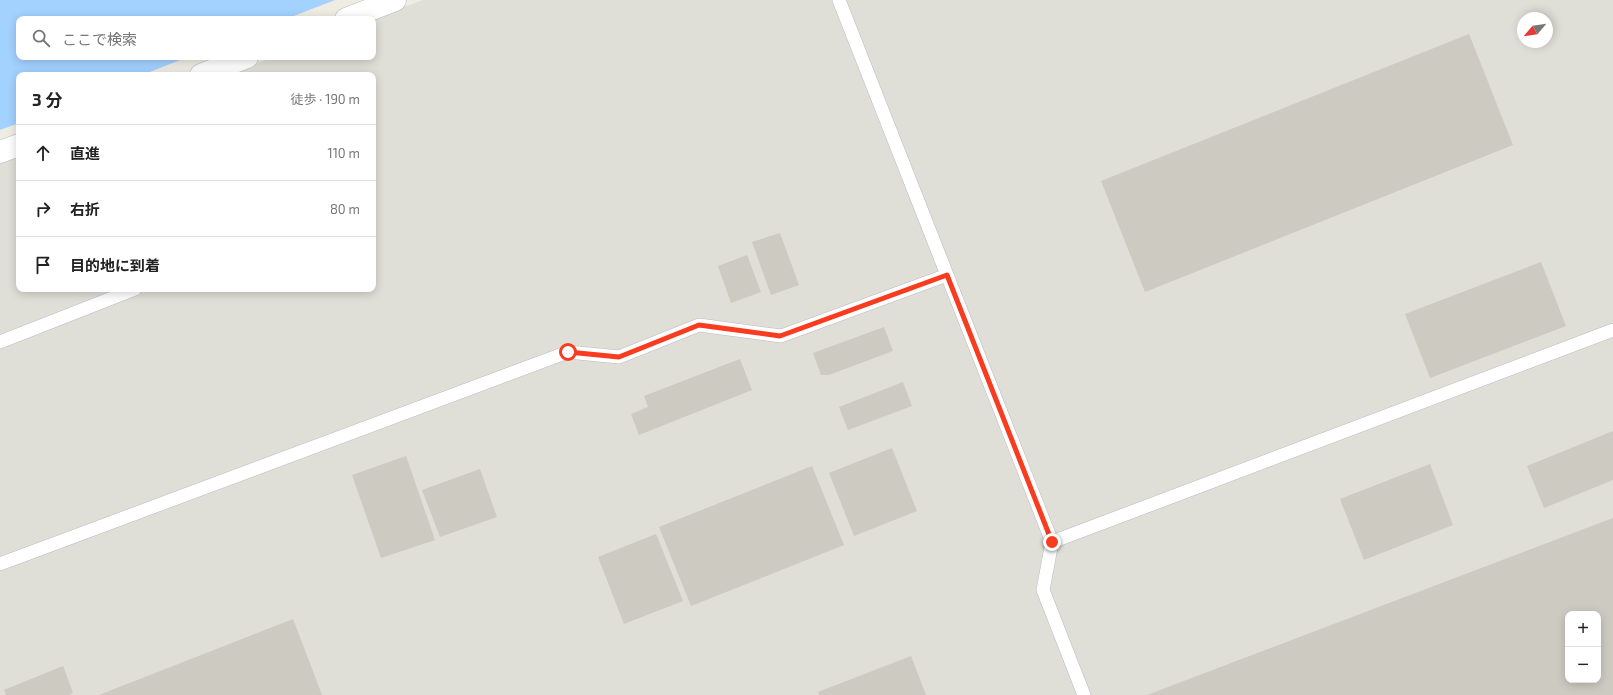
<!DOCTYPE html>
<html lang="ja">
<meta charset="utf-8">
<style>
:root{--surface:#fff;--page:#f6f6f6;--text:#222;--muted:#767676;--line:#e0e0e0}
body{margin:0;font-family:"Exo 2","Noto Sans JP",sans-serif;background:var(--page);color:var(--text)}
.controls{position:absolute;right:12px;bottom:12px;display:grid;overflow:hidden;border-radius:8px;box-shadow:0 2px 10px #0003}
.controls button{width:36px;height:36px;display:grid;place-items:center;padding:0;border:0;border-bottom:1px solid var(--line);background:var(--surface);color:var(--text);font:20px sans-serif}
.compass{position:absolute;left:1517px;top:12px;width:36px;height:36px;border-radius:50%;background:var(--surface);box-shadow:0 2px 10px #0003;rotate:241deg}
.stop{position:absolute;width:12px;height:12px;margin:-9px;border:3px solid #f93b1f;border-radius:50%;background:#fff}
.stop.end{background:#f93b1f;border-color:#fff;box-shadow:0 1px 4px #0008}
.list{margin:0;padding:0;list-style:none}
h2{display:flex;justify-content:space-between;align-items:center;height:52px;margin:0;padding:0 16px;font-size:17px}
h2 small{font-size:13px;font-weight:400;color:var(--muted)}
.list li{display:grid;grid-template-columns:26px 1fr auto;gap:12px;align-items:center;box-sizing:border-box;height:56px;padding:0 16px;border-top:1px solid var(--line)}
.list b{display:block;font-size:15px;white-space:nowrap}
.list em{font-size:13px;font-style:normal;color:var(--muted)}
.icon{flex:none;width:22px;height:22px;fill:none;stroke:currentColor;stroke-width:2;stroke-linecap:round;stroke-linejoin:round}
.map{position:relative;flex:none;width:1613px;height:695px;overflow:hidden}
.search{position:absolute;background:var(--surface);box-shadow:0 2px 10px #0003;left:16px;top:16px;width:360px;height:44px;display:flex;align-items:center;gap:10px;box-sizing:border-box;padding:0 14px;border-radius:8px;color:var(--muted);font-size:15px}
.panel{position:absolute;background:var(--surface);box-shadow:0 2px 10px #0003;left:16px;top:72px;width:360px;height:220px;border-radius:8px}
.map>svg:first-child{display:block}
.industrial{fill:#dfded7;fill-rule:evenodd}
.water{fill:#a3d2ff}
.building{fill:#cccac1;fill-rule:evenodd}
.lines{fill:none;stroke-linecap:round;stroke-linejoin:round}
.lane-casing{stroke:#b8bbc0;stroke-width:14}
.street-casing{stroke:#b8bbc0;stroke-width:23}
.lane{stroke:#fff;stroke-width:13}
.street{stroke:#fff;stroke-width:22}
.route{stroke:#f93b1f;stroke-width:5}
</style>
<div class="map">
<svg width="1613" height="695" viewBox="0 0 1613 695">
<rect width="100%" height="100%" fill="#efede3"/>
<!-- industrial -->
<path class="industrial" d="M 423,0 L 1613,0 L 1613,695 L 0,695 L 0,162 L 19,155 L 19,289 L 373,289 L 373,75 L 227,75 L 274,57 L 373,57 L 373,19 ZM 1523,18 L 1547,18 L 1547,42 L 1523,42 ZM 1568,614 L 1598,614 L 1598,680 L 1568,680 Z"/>
<!-- water -->
<path class="water" d="M 0,0 L 335,0 L 286,19 L 19,19 L 19,57 L 188,57 L 142,75 L 19,75 L 19,123 L 0,130 Z"/>
<!-- building -->
<path class="building" d="M 1469,34 L 1513,145 L 1145,292 L 1101,181 Z
M 780,233 L 799,285 L 771,295 L 752,242 Z
M 747,255 L 761,292 L 731,303 L 718,266 Z
M 1541,262 L 1566,326 L 1430,378 L 1405,314 Z
M 884,327 L 893,351 L 829,375 L 821,375 L 813,353 Z
M 740,359 L 752,390 L 639,435 L 631,414 L 648,407 L 644,396 Z
M 903,382 L 912,406 L 848,430 L 839,407 Z
M 1613,431 L 1613,480 L 1544,508 L 1527,466 Z
M 892,448 L 917,511 L 854,536 L 829,473 Z
M 406,456 L 435,540 L 381,558 L 352,475 Z
M 1430,464 L 1453,525 L 1364,560 L 1340,499 Z
M 812,466 L 844,545 L 691,606 L 659,527 Z
M 480,469 L 497,517 L 440,537 L 422,490 Z
M 1613,518 L 1613,695 L 1147,695 ZM 1568,614 L 1598,614 L 1598,680 L 1568,680 Z
M 656,534 L 683,601 L 624,624 L 598,557 Z
M 293,619 L 322,695 L 99,695 Z
M 911,656 L 926,695 L 819,695 L 818,692 Z
M 63,666 L 73,693 L 69,695 L 6,695 L 4,690 Z"/>
<g class="lines">
<!-- lane casing -->
<g class="lane-casing">
<path id="lane" d="M 839,0 L 1052,542 L 1043,590 L 1084,695
M 0,342 L 135,289
M 1052,542 L 1613,330
M 0,564 L 568,352 L 619,357 L 699,325 L 781,336 L 947,275"/>
</g>
<!-- street casing -->
<g class="street-casing">
<path id="street" d="M 346,19 L 395,0
M 201,75 L 247,57
M 0,152 L 19,145"/>
</g>
<!-- lane -->
<use href="#lane" class="lane"/>
<!-- street -->
<use href="#street" class="street"/>
</g>
<g class="lines">
<!-- route -->
<path class="route" d="M 568,352 L 619,357 L 699,325 L 780,336 L 947,275 L 1052,542"/>
</g>
</svg>
<div class="controls">
<button>+</button>
<button>−</button>
</div>
<svg class="compass" viewBox="-18 -18 36 36"><path d="M0-13l5 13h-10z" fill="#e53935"/><path d="M0 13l5-13h-10z" fill="#767676"/></svg>
<div class="stop" style="left:568px;top:352px"></div>
<div class="stop end" style="left:1052px;top:542px"></div>
<div class="search"><svg class="icon" aria-label="search" viewBox="0 0 24 24"><circle cx="10" cy="10" r="6"/><path d="M15 15l6 6"/></svg>ここで検索</div>
<section class="panel">
<h2>3 分<small>徒歩 · 190 m</small></h2>
<ul class="list">
<li><svg class="icon" aria-label="ahead" viewBox="0 0 24 24"><path d="M12 20V5M6 11l6-6 6 6"/></svg><div><b>直進</b></div><em>110 m</em></li>
<li><svg class="icon" aria-label="right" viewBox="0 0 24 24"><path d="M7 20v-9h11M14 6l5 5-5 5"/></svg><div><b>右折</b></div><em>80 m</em></li>
<li><svg class="icon" aria-label="arrive" viewBox="0 0 24 24"><path d="M6 21V4h12l-3 4 3 4H6"/></svg><div><b>目的地に到着</b></div></li>
</ul>
</section>
</div>
